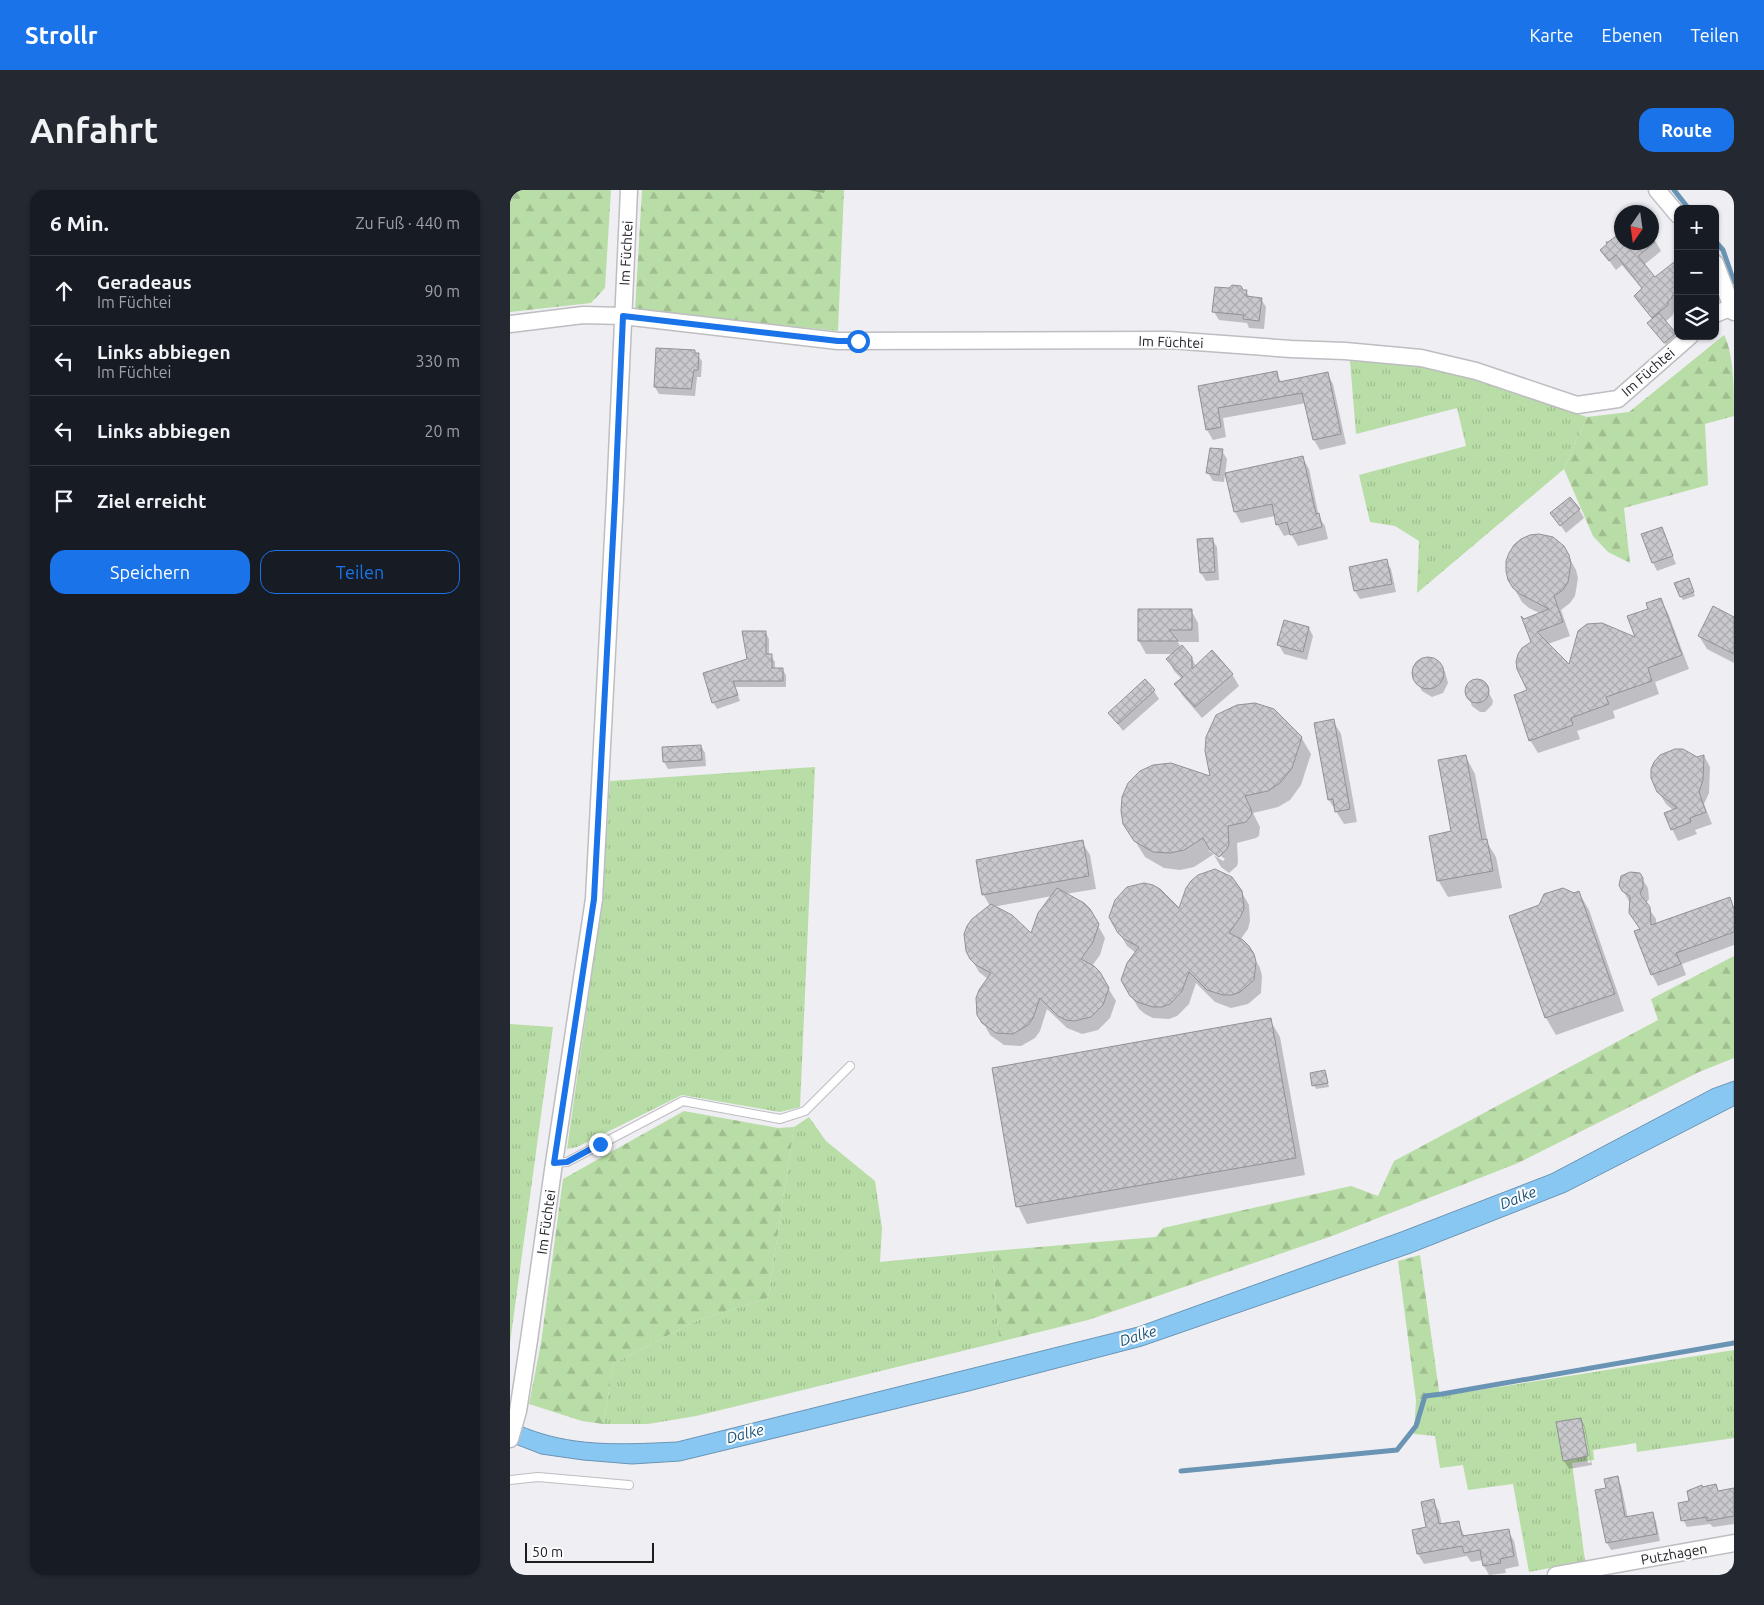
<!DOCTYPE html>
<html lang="de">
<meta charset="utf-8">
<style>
:root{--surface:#171b24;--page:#242831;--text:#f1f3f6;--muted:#9ea1a6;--line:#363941;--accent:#1a73e8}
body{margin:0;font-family:Ubuntu,sans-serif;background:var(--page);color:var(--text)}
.controls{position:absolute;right:15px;top:15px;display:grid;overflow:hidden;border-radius:10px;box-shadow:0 1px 4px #0004}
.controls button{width:45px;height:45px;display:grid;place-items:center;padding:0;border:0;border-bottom:1px solid var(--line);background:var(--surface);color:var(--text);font:25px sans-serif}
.compass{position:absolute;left:1104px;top:15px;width:45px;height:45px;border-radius:50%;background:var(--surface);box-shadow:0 1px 4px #0004;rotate:193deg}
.scale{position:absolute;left:15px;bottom:12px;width:129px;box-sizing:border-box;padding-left:5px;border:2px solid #1d1d1e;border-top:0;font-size:14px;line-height:18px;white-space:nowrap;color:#1d1d1e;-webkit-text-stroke:4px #fcfcff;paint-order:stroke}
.stop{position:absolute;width:15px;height:15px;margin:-11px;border:4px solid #1a73e8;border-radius:50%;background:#fff}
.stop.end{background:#1a73e8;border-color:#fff;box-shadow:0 1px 5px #0008}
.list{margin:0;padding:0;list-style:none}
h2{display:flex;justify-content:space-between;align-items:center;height:65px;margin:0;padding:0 20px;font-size:21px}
h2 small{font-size:16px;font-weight:400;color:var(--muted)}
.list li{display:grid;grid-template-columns:32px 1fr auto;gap:15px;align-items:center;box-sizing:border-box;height:70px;padding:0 20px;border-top:1px solid var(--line)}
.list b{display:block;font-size:19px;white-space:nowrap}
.list p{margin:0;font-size:16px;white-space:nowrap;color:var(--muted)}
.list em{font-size:16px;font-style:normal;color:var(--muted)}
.actions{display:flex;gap:10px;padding:15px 20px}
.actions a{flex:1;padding:11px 0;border:1px solid var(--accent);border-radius:15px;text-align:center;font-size:18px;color:var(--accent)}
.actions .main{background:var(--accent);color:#fff}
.icon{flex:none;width:28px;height:28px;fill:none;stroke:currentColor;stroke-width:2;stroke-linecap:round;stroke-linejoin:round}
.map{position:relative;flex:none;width:1224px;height:1385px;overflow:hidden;border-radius:15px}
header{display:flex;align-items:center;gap:30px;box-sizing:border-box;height:70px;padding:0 25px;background:var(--accent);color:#fff}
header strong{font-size:24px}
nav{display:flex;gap:28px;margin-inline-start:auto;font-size:18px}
.intro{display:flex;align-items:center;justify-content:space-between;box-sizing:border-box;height:120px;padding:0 30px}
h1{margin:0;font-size:35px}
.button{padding:12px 22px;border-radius:15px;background:var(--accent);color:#fff;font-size:18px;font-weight:700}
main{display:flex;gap:30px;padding:0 30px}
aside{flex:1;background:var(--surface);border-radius:15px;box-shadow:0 1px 4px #0004}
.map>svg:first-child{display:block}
.grass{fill:url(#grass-tufts)}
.forest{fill:url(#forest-firs)}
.water{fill:#89c7f3;stroke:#6994b3}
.shadow{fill:#0003;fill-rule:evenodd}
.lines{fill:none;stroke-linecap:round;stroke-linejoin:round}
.stream{stroke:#6994b3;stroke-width:5}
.building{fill:url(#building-cross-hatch);stroke:#929196}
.lane-casing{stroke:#bdbdc2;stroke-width:10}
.street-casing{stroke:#bdbdc2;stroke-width:19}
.lane{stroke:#fff;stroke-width:8}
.street{stroke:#fff;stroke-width:16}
.route{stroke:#1a73e8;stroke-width:6}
.labels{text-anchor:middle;stroke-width:4;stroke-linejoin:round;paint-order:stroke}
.street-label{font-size:14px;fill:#1d1d1e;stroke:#fcfcff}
.water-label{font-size:15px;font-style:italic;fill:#165377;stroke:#fcfcff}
</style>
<header>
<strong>Strollr</strong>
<nav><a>Karte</a><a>Ebenen</a><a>Teilen</a></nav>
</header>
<div class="intro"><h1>Anfahrt</h1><a class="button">Route</a></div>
<main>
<aside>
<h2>6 Min.<small>Zu Fuß · 440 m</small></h2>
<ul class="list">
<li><svg class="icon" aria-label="ahead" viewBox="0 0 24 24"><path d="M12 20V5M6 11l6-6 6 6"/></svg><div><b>Geradeaus</b><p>Im Füchtei</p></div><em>90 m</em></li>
<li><svg class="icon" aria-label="left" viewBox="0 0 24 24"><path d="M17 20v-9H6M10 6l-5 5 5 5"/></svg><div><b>Links abbiegen</b><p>Im Füchtei</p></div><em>330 m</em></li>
<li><svg class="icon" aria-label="left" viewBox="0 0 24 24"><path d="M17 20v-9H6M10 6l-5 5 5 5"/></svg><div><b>Links abbiegen</b></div><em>20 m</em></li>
<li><svg class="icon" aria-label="arrive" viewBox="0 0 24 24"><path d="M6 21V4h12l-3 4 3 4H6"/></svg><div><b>Ziel erreicht</b></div></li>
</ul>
<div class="actions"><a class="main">Speichern</a><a>Teilen</a></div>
</aside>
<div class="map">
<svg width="1224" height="1385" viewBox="0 0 1224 1385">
<defs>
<pattern id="grass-tufts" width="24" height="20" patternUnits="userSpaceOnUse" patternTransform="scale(1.25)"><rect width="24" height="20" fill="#b9dda6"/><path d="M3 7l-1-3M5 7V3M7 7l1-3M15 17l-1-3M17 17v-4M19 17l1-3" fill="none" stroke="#9fbd8e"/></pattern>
<pattern id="forest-firs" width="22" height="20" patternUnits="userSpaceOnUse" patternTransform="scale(1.25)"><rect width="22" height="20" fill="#b9dda6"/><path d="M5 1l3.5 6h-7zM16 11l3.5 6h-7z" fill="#9fbd8e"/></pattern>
<pattern id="building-cross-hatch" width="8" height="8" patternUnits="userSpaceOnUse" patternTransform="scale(1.25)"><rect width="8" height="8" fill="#c9c8cc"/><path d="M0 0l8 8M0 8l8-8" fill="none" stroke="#acabaf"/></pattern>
</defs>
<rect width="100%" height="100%" fill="#efeef3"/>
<!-- grass -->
<path class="grass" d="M 840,171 L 911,174 L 965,188 L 1077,227 L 1054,279 L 907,403 L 909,351 L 885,336 L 860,332 L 849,285 L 956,256 L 947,218 L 846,244 Z
M 305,577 L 290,917 L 270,922 L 172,905 L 67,957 L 57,959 L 92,712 L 100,591 Z
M 0,834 L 43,837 L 0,1153 Z
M 299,927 L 316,951 L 365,991 L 372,1038 L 370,1072 L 482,1061 L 489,1152 L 186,1226 L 138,1234 L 93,1234 L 104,1173 L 186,1131 L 258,1108 L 284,937 Z
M 1224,1160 L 1224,1248 L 1127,1262 L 1126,1253 L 1083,1260 L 1084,1270 L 1062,1273 L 1075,1371 L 1019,1382 L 1003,1294 L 958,1300 L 953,1275 L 930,1278 L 925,1246 L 904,1244 L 906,1210 Z"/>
<!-- forest -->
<path class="forest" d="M 0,0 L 101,0 L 95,98 L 81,113 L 0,122 Z
M 132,0 L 334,0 L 328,141 L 125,120 Z
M 1214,145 C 1224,163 1224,203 1224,226 L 1195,234 L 1198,295 L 1114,318 L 1120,373 L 1098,362 L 1083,346 L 1054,279 L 1077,227 L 1119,222 Z
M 1224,766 L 1224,868 L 1189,882 L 1008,973 L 822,1046 L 578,1130 L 489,1152 L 482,1061 L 646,1047 L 653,1038 L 841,996 L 868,1006 L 884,971 L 1148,830 L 1141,809 Z
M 174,921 L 268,938 L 284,937 L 258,1108 L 186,1131 L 104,1173 L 93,1234 L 72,1231 L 19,1214 L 31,1153 L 53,989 Z
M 910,1065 L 930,1208 L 906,1210 L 888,1071 Z"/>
<!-- water -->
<path class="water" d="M 1224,891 L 1224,916 L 1056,1002 L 901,1063 L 632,1156 L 459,1201 L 170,1271 L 122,1274 L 73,1270 L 31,1264 L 0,1252 L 0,1232 C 11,1236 22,1241 33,1244 C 76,1257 123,1254 167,1252 L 628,1137 L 891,1042 L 1041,984 L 1202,899 Z"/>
<!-- shadow -->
<path class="shadow" d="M 298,0 L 315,0 L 314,3 Z
M 1124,18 L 1128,22 L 1118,22 Z
M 1112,28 L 1112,43 L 1106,33 Z
M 1142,45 L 1151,61 L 1134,75 L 1145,89 L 1168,70 L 1168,116 L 1164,121 L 1163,125 L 1155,132 L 1167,148 L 1157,156 L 1141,137 L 1143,130 L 1125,106 L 1133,100 L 1112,75 L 1106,80 L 1091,60 L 1112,52 L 1142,52 Z
M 732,101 L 736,101 L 740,108 L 751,109 L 756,117 L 754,139 L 739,138 L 737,133 L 709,130 L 704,122 Z
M 184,161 L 192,171 L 191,187 L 187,187 L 185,206 L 149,204 L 145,197 Z
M 766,183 L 772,193 L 817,183 L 823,194 L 836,254 L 810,260 L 804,250 L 796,213 L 713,228 L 716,247 L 703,250 L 697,240 L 689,197 Z
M 712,261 L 717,269 L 714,292 L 703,291 L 698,283 Z
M 792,267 L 799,279 L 809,327 L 815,336 L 818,349 L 788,356 L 781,344 L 774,346 L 767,334 L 765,326 L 731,333 L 725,322 L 716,284 Z
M 1069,319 L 1074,328 L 1056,343 L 1042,323 Z
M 1151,338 L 1166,374 L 1147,381 L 1143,373 Z
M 702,349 L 707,357 L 709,390 L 696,391 L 691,383 Z
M 1053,357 L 1066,380 L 1068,388 L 1065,406 L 1060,413 L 1051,420 L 1060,446 L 1038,454 L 1060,476 L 1127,449 L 1139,419 L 1150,409 L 1158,423 L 1179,479 L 1145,492 L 1149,504 L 1103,521 L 1105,528 L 1067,541 L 1070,549 L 1028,563 L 1020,550 L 1019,501 L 1022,453 L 1031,424 L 1019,418 L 1012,412 L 999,390 Z
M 876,371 L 881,379 L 886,402 L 850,409 L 845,401 L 840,378 Z
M 1180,393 L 1185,406 L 1173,410 L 1171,407 Z
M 681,420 L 688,433 L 689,452 L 668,452 L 671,458 L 681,467 L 686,476 L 722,484 L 729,496 L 692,528 L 673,506 L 666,495 L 672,489 L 664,481 L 658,469 L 665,464 L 636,464 L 629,451 Z
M 1224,428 L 1224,473 L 1197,459 L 1189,446 Z
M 799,438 L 803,446 L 797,470 L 774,464 L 769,455 Z
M 256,443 L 259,449 L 259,466 L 261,466 L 265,472 L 265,479 L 272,479 L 276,485 L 276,497 L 225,497 L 230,511 L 207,519 L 203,512 L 239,469 Z
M 920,468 L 930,473 L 935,482 L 938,493 L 933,503 L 922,507 L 912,501 L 904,487 L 903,481 L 909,471 Z
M 969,491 L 974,493 L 983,511 L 982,515 L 975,522 L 970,522 L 962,516 L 956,502 L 960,493 Z
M 644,501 L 649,509 L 613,541 L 599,523 Z
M 823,531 L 831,544 L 847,632 L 834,634 L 819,610 Z
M 791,547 L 801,564 L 791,595 L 780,610 L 768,617 L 743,623 L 750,637 L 749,646 L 746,648 L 727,653 L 728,672 L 727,676 L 719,683 L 711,677 L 704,665 L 713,671 L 715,669 L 699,658 L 699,661 L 704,664 L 684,677 L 670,680 L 654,678 L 635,667 L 625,651 L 702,588 Z
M 191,556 L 195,563 L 196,576 L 158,579 L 154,572 Z
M 1194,566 L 1200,577 L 1199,603 L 1194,614 L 1202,634 L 1185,640 L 1187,644 L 1168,651 L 1162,639 L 1164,621 L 1156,614 L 1144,595 L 1187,569 Z
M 956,567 L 965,584 L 978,654 L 986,667 L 992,698 L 938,707 L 928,690 L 942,642 Z
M 572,652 L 580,665 L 586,699 L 555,704 L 579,720 L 595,748 L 590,765 L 582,776 L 589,783 L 606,811 L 600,828 L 588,840 L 572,844 L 557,838 L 537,819 L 530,841 L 525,848 L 511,856 L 494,855 L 480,845 L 473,832 L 478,789 L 469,782 L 461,768 L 455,753 L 455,744 L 480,716 L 473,704 ZM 542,706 L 522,745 L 483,717 Z
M 1129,684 L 1138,698 L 1139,709 L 1136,714 L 1146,729 L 1146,735 L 1219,708 L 1224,717 L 1224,755 L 1172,774 L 1176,785 L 1148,796 L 1142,784 L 1131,740 L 1120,723 L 1120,713 L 1110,695 Z
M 731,701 L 739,715 L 740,731 L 738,739 L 730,750 L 738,757 L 750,778 L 752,786 L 751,803 L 738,814 L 721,818 L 705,812 L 686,793 L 679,814 L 667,826 L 659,829 L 643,828 L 635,824 L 629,819 L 612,790 L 626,763 L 617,756 L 600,727 L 670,720 Z
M 1069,703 L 1079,720 L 1114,821 L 1046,845 L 1036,828 L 1064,704 Z
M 760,830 L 770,847 L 795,985 L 517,1034 L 508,1016 Z
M 815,882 L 819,897 L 806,899 L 804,895 Z
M 1071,1229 L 1075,1237 L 1082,1275 L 1059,1279 L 1054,1271 L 1047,1233 ZM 1072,1236 L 1074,1236 L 1081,1272 L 1078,1273 Z
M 1107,1288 L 1111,1295 L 1118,1328 L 1142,1324 L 1146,1331 L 1150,1351 L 1101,1360 L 1097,1353 L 1097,1299 Z
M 1206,1295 L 1209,1302 L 1224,1299 L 1224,1334 L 1203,1337 L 1200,1334 L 1177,1337 L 1173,1330 L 1180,1312 L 1192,1298 Z
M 923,1311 L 929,1321 L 932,1335 L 948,1332 L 955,1347 L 998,1341 L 1004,1351 L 1009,1376 L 995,1379 L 996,1383 L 979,1385 L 974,1376 L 973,1370 L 961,1372 L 957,1366 L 914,1374 L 908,1364 L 904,1341 L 918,1338 Z
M 1219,1379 L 1224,1379 L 1224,1385 L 1218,1385 Z"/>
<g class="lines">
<!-- stream -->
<path class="stream" d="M 1164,0 L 1179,19
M 1205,51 L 1213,60 L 1224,92
M 671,1281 L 887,1260 L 906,1236 L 915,1206 L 932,1204 L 1224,1153"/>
</g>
<!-- building -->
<path class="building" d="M 1112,42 L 1112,52 L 1145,52 L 1128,66 L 1145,87 L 1168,69 L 1168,101 L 1162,106 L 1162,108 L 1158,111 L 1158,115 L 1142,128 L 1124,106 L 1132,98 L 1106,65 L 1099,71 L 1090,60 L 1097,54 L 1096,52 L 1098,52 Z
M 722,95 L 731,96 L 733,100 L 737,100 L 736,106 L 752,108 L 749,131 L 733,129 L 734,125 L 702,122 L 705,97 L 719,98 Z
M 1149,123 L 1166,143 L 1154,153 L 1137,133 Z
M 146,158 L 185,160 L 185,163 L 189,163 L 188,180 L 184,180 L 181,199 L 144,197 Z
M 767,181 L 769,192 L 818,182 L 831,244 L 803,250 L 792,203 L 708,218 L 711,237 L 696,240 L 688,196 Z
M 700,258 L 713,259 L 709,285 L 696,283 Z
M 793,266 L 806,324 L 809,323 L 812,337 L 780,345 L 777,332 L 766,335 L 762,314 L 724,322 L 715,283 Z
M 1060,307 L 1070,319 L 1050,336 L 1040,323 Z
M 1152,337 L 1163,366 L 1142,373 L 1131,344 Z
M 1029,344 L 1043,347 L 1054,356 L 1059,365 L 1061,373 L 1058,392 L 1053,400 L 1044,406 L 1053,432 L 1027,442 L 1059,474 L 1068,441 L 1077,434 L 1092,433 L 1125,447 L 1117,426 L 1138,419 L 1136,413 L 1151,408 L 1172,465 L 1138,478 L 1142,491 L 1096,507 L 1099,514 L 1061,528 L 1063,535 L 1019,551 L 1004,505 L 1017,500 L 1007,479 L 1006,472 L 1008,464 L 1012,458 L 1021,452 L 1011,426 L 1014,429 L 1039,419 L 1010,404 L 1003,398 L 998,390 L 996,381 L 996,371 L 999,363 L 1004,355 L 1011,349 L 1020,345 Z
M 703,348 L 705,382 L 690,383 L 687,349 Z
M 877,369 L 882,394 L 844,401 L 839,377 Z
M 1179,388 L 1184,402 L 1170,407 L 1164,393 Z
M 1203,416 L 1224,427 L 1224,464 L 1188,446 Z
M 628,419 L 682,419 L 682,440 L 659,440 L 668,451 L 628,451 Z
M 774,430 L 799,437 L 793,462 L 767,455 Z
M 232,441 L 256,441 L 256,464 L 262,464 L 262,478 L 273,478 L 273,491 L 223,491 L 228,505 L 202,513 L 193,483 L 237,469 Z
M 672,455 L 682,467 L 682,479 L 702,460 L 723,484 L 685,517 L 664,494 L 673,487 L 656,469 Z
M902 483a16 16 0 1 1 32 0a16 16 0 1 1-32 0Z
M955 501a12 12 0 1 1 24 0a12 12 0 1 1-24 0Z
M 635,489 L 645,500 L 608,534 L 598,523 Z
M 745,513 L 764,519 L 792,547 L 782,578 L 770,593 L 758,601 L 735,606 L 741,619 L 742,624 L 736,632 L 718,636 L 719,654 L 717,659 L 709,667 L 700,660 L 693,648 L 674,660 L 660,663 L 643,662 L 624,651 L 613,634 L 611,621 L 612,607 L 618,593 L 630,581 L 643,575 L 661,573 L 700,586 L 695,561 L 696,547 L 706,525 L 727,515 Z
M 824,529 L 840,619 L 825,622 L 823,609 L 818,610 L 804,533 Z
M 191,555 L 192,570 L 153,572 L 152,557 Z
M 1165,559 L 1173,559 L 1187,567 L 1194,565 L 1193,590 L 1189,602 L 1196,622 L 1180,628 L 1181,632 L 1161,640 L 1154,623 L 1167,618 L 1147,602 L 1141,588 L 1141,579 L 1144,572 L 1150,565 Z
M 956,565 L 972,650 L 977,649 L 983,681 L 927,691 L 919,646 L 941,641 L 928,570 Z
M 573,650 L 579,686 L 472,705 L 466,670 Z
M 705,679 L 722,687 L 732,701 L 734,718 L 731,726 L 719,743 L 733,750 L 739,756 L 744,764 L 746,772 L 744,790 L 730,802 L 722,805 L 713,805 L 697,800 L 679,782 L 672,801 L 660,814 L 652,817 L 643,817 L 627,812 L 620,806 L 611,790 L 617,773 L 629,757 L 614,749 L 608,743 L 599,727 L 605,710 L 617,697 L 634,693 L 643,695 L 650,699 L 669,718 L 676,698 L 681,691 L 688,685 Z
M 1120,682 L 1130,683 L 1133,688 L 1133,697 L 1130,704 L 1140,717 L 1141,735 L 1220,707 L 1224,719 L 1224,742 L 1166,763 L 1171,774 L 1141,785 L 1124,741 L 1130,739 L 1119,723 L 1120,706 L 1112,701 L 1109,695 L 1111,686 Z
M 547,698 L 574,713 L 580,719 L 589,734 L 583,752 L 571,769 L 584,776 L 590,782 L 599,798 L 593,815 L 581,827 L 564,831 L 556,830 L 548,826 L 530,808 L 523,828 L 518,835 L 503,844 L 486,843 L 472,833 L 467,825 L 466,808 L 469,800 L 481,783 L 466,775 L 460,769 L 456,761 L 454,744 L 457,736 L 462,729 L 481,714 L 502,725 L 521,743 L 528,723 Z
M 1053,698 L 1064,703 L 1069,701 L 1105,804 L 1035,828 L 999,726 L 1029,715 L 1034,704 Z
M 761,828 L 786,968 L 506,1017 L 482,878 Z
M 815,880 L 818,893 L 802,896 L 800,883 Z
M 1071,1228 L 1078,1266 L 1053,1271 L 1046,1232 Z
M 1108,1286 L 1115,1327 L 1143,1322 L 1147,1344 L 1096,1353 L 1085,1300 L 1096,1298 L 1094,1289 Z
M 1206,1294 L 1208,1301 L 1224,1298 L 1224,1326 L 1197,1331 L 1197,1327 L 1171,1331 L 1168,1313 L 1179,1311 L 1177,1301 L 1192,1295 L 1192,1297 Z
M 924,1309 L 929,1334 L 949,1331 L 952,1346 L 999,1339 L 1004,1366 L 990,1369 L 991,1373 L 973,1376 L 970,1360 L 954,1363 L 952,1356 L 907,1364 L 902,1340 L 916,1337 L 911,1312 Z"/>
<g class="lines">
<!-- lane casing -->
<g class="lane-casing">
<path id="lane" d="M 44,973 L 57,972 L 173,911 L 270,929 L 295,921 L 340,876
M 0,1290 L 28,1287 L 119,1295"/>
</g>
<!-- street casing -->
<g class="street-casing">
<path id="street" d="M 1147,0 L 1168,25
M 1205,73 L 1224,122
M 1205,124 L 1223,117
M 0,134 L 73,125 L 113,126 L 328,151 L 659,150 L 781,159 L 835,161 L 911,168 L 966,181 L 1067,215 L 1108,209 L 1180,146
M 0,1249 L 8,1221 L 19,1150 L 44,973 L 84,709 L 105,309 L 119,0
M 1046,1385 L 1224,1353"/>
</g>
<!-- lane -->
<use href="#lane" class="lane"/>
<!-- street -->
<use href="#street" class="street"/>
</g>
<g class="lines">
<!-- route -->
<path class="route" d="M 90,954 L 57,972 L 44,973 L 84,709 L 105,309 L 113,126 L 328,151 L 348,151"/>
</g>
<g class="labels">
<!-- street labels -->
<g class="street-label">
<text transform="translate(116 63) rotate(-87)" y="5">Im Füchtei</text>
<text transform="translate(661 152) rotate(2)" y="5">Im Füchtei</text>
<text transform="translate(1138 182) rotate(-41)" y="5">Im Füchtei</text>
<text transform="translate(36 1032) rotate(-82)" y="5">Im Füchtei</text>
<text transform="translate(1164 1364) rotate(-10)" y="5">Putzhagen</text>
</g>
<!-- water labels -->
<g class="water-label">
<text transform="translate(1008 1008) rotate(-21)" y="5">Dalke</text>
<text transform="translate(628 1146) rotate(-17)" y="5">Dalke</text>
<text transform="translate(235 1244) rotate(-14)" y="5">Dalke</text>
</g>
</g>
</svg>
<div class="controls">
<button>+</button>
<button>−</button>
<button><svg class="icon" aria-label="layers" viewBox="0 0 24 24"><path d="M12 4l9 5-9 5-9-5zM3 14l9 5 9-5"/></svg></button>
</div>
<svg class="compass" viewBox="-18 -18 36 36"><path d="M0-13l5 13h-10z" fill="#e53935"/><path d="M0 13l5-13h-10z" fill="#9ea1a6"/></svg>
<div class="scale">50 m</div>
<div class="stop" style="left:348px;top:151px"></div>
<div class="stop end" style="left:90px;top:954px"></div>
</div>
</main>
